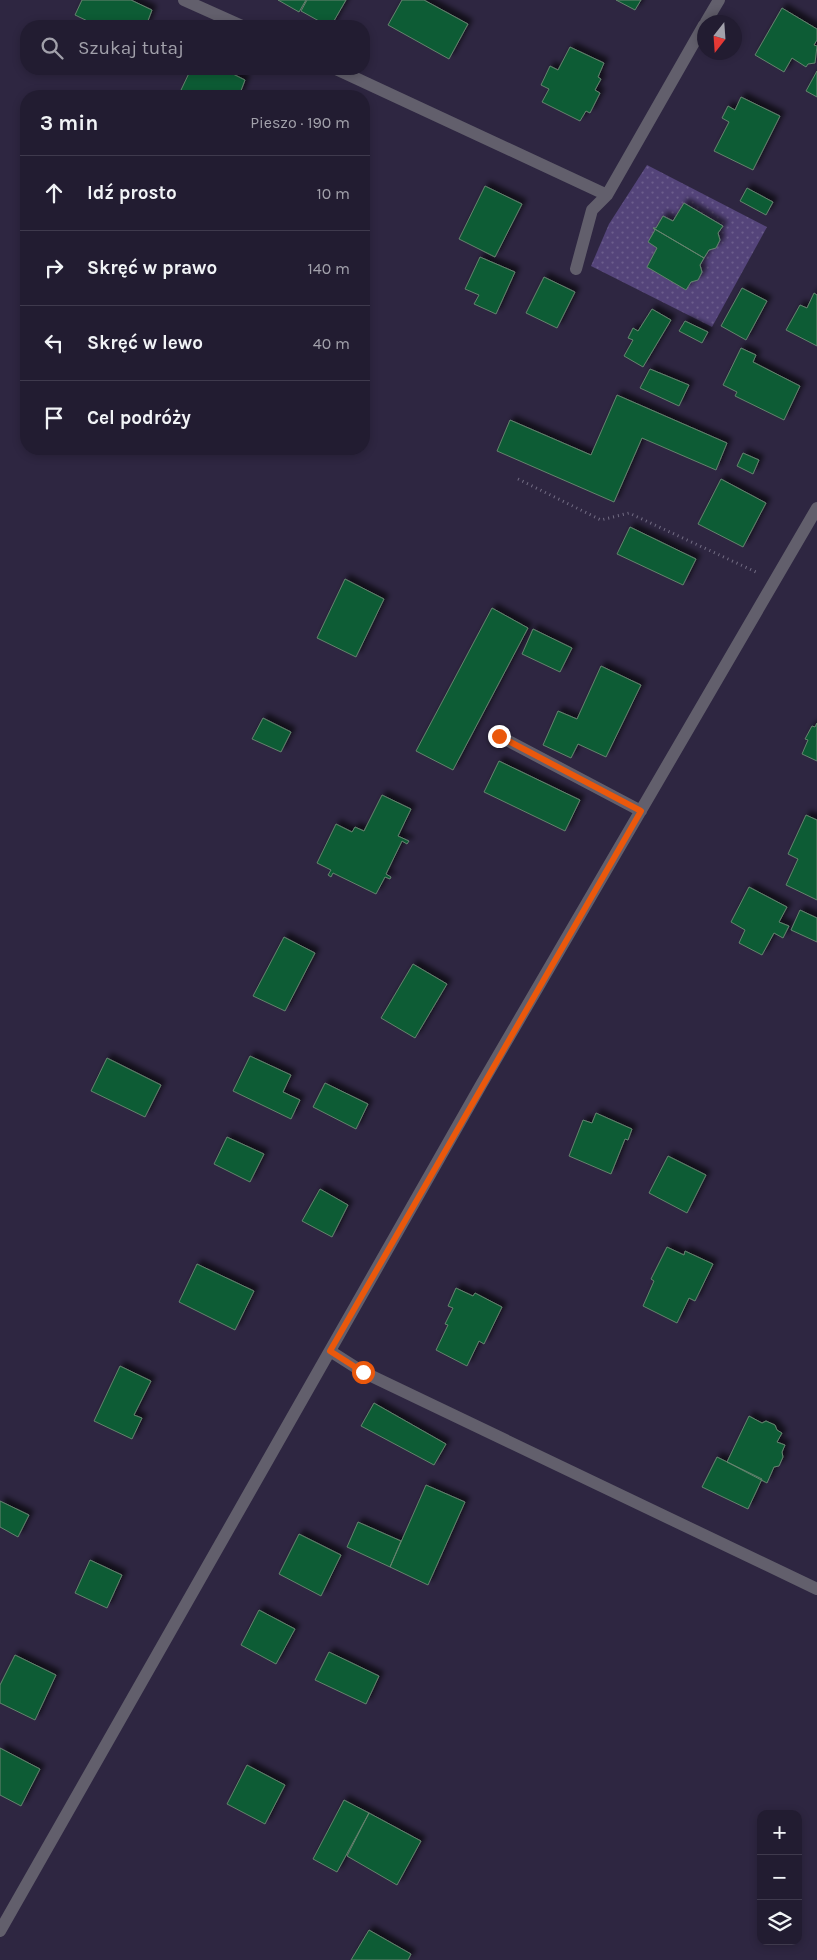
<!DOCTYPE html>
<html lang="pl">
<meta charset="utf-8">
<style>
:root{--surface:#221c31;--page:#2a2539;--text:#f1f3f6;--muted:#a2a1ab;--line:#3f3a4d}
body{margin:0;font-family:Karla,sans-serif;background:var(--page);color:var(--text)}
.controls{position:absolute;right:15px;bottom:15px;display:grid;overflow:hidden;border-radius:10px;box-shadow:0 2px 8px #0003}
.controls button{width:45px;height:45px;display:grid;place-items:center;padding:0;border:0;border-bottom:1px solid var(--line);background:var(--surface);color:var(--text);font:25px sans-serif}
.compass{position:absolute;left:697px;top:15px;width:45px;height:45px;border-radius:50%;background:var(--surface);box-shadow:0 2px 8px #0003;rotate:197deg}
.stop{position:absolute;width:15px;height:15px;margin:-11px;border:4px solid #ea580c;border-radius:50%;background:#fff}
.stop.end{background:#ea580c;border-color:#fff;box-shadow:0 1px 5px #0008}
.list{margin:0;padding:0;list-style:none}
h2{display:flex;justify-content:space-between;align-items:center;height:65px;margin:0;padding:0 20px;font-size:21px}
h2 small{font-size:16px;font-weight:400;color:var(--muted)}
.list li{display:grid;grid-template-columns:32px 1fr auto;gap:15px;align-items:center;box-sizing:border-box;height:75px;padding:0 20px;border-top:1px solid var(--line)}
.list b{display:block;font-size:19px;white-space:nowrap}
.list em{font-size:16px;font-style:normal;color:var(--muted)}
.icon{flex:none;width:28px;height:28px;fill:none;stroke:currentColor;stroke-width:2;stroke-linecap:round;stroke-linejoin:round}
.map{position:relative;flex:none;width:817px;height:1960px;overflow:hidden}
.search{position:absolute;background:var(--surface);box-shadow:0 2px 8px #0003;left:20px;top:20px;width:350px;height:55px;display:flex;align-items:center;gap:12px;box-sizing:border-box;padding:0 18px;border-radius:20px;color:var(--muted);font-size:19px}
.panel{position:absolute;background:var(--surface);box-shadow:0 2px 8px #0003;left:20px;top:90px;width:350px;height:365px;border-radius:20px}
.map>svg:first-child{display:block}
.green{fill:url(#green-dots)}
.building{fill:#105c36;stroke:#64836e;filter:url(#shadow)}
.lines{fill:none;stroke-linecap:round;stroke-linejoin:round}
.path{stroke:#736d84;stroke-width:3;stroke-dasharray:1 4;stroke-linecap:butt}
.minor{stroke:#625f6c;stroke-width:12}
.route{stroke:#ea580c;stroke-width:6}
</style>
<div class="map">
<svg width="817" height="1960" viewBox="0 0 817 1960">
<defs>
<pattern id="green-dots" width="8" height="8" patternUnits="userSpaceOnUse" patternTransform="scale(1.25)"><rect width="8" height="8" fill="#54447a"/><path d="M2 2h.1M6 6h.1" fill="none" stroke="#6c5e8d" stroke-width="1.8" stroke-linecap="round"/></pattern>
<filter id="shadow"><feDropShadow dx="4.5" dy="-4.5" stdDeviation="2.5" flood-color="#0009"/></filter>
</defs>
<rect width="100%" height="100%" fill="#2e2641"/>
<!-- green -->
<path class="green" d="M 647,165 L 767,227 L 712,327 L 591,266 L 609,224 Z"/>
<!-- building -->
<path class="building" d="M 82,0 L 131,0 L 152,10 L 146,26 L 98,26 L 75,15 Z
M 278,0 L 306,0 L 299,12 Z
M 307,0 L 346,0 L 331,26 L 328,26 L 301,11 Z
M 402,0 L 424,0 L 468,24 L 449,59 L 388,25 Z
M 616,0 L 641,0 L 635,10 Z
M 782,8 L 817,29 L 817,40 L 814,45 L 817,46 L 815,63 L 808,64 L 806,67 L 792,58 L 784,72 L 755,55 Z
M 570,47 L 604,63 L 598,77 L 601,79 L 595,90 L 600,93 L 590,113 L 586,111 L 580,121 L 542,102 L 549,89 L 541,85 L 550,66 L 558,70 Z
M 191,69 L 223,69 L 245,80 L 239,96 L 194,96 L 181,90 Z
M 817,71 L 817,97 L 806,91 Z
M 741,97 L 780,116 L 753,170 L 714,151 L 729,122 L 722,118 L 728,106 L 735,110 Z
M 485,186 L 522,204 L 495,257 L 459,239 Z
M 747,188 L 773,202 L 766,215 L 740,201 Z
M 684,203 L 723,226 L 718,233 L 720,240 L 716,248 L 709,250 L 704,258 L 653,228 L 656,228 L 663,216 L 673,221 Z
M 653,228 L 704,258 L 700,265 L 702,272 L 698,280 L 691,282 L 686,290 L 647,267 L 657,248 L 648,242 L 655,230 Z
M 480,257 L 515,272 L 496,314 L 474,304 L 479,295 L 465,289 Z
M 544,277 L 575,292 L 557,328 L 526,313 Z
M 742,288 L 767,301 L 746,340 L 721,326 Z
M 814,293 L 817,295 L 817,346 L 786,330 L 800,305 L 807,308 Z
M 652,309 L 671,320 L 643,367 L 624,356 L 633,340 L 628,338 L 633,328 L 638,331 Z
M 685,321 L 708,332 L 702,343 L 679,331 Z
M 741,348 L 756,355 L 753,362 L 800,386 L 784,420 L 735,396 L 737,392 L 723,385 Z
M 650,369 L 689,385 L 679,406 L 640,388 Z
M 617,395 L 727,443 L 716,470 L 642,438 L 614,502 L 497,451 L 510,420 L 591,455 Z
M 743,453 L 759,460 L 753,474 L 737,466 Z
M 721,479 L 766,503 L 743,547 L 698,524 Z
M 630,527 L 696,559 L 683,585 L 617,554 Z
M 345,579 L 384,599 L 356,657 L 317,638 Z
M 492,608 L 528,628 L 453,770 L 416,751 Z
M 533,629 L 572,648 L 560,672 L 522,654 Z
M 601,666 L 641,685 L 606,757 L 578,744 L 571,758 L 543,745 L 558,711 L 577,719 Z
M 263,718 L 291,732 L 281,752 L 252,739 Z
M 817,723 L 817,761 L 802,754 L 808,740 L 805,739 L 812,726 L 815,727 Z
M 499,761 L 580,800 L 565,831 L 484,792 Z
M 382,795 L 411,809 L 398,836 L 409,841 L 407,844 L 402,841 L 386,874 L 391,877 L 390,879 L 385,877 L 376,894 L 333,873 L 331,877 L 328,875 L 331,870 L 317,863 L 336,824 L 352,832 L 355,827 L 364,831 Z
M 806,815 L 817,820 L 817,900 L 786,885 L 798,859 L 788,854 Z
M 749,887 L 787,907 L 779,922 L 789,926 L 783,938 L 774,933 L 762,955 L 739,943 L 745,930 L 731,922 Z
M 800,910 L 817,918 L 817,942 L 791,930 Z
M 284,937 L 315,953 L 285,1011 L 253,996 Z
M 413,964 L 447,984 L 415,1038 L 381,1018 Z
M 250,1056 L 291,1075 L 283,1092 L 300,1100 L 291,1119 L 233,1091 Z
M 107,1058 L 161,1085 L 145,1117 L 91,1091 Z
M 325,1083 L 368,1104 L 356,1129 L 313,1107 Z
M 596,1113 L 632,1129 L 628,1140 L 625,1139 L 611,1174 L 569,1156 L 583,1120 L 592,1123 Z
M 227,1137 L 264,1154 L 250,1182 L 214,1164 Z
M 668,1156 L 706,1175 L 687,1213 L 649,1193 Z
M 320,1189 L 348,1205 L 332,1237 L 302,1221 Z
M 667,1247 L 684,1255 L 685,1251 L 713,1264 L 695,1301 L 689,1298 L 677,1323 L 643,1306 L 654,1281 L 651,1279 Z
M 197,1264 L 254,1291 L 235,1330 L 179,1302 Z
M 456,1288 L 473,1296 L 475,1293 L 502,1307 L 484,1344 L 479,1341 L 467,1366 L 436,1350 L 448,1325 L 445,1324 L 453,1308 L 448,1306 Z
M 120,1366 L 151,1381 L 134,1415 L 142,1418 L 132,1439 L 94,1421 Z
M 374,1403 L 446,1444 L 434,1465 L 361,1426 Z
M 749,1416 L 762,1423 L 766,1421 L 775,1425 L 777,1430 L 782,1433 L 777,1442 L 785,1445 L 782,1452 L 783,1457 L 779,1466 L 774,1467 L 767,1483 L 727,1462 Z
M 717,1457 L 762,1479 L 748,1509 L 702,1487 Z
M 426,1485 L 465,1502 L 428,1585 L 390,1567 Z
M 0,1501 L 29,1515 L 18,1537 L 0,1527 Z
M 358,1522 L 401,1541 L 390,1567 L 347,1547 Z
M 299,1534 L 341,1555 L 321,1596 L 279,1574 Z
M 90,1560 L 122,1575 L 107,1608 L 75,1593 Z
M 259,1610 L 295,1629 L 276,1664 L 241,1645 Z
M 329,1652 L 379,1676 L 366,1704 L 315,1680 Z
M 15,1655 L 56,1675 L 35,1720 L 0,1703 L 0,1685 Z
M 0,1748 L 40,1769 L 21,1806 L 0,1795 Z
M 247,1765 L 285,1785 L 265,1824 L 227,1804 Z
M 344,1800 L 369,1813 L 337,1872 L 313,1859 Z
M 369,1813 L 421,1841 L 397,1885 L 347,1856 Z
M 369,1930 L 411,1954 L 408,1960 L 351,1960 Z"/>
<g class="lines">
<!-- path -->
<path class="path" d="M 518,479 L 601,520 L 629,513 L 756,572"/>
<!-- minor -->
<path class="minor" d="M 184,0 L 242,26
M 706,22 L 719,0
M 336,69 L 607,195
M 576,269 L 592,210 L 607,195 L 704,25
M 499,736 L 641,811
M 330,1351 L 363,1372 L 817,1589
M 0,1931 L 481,1085 L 817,508"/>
</g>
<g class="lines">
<!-- route -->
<path class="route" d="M 363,1372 L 330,1351 L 641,811 L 499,736"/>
</g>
</svg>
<div class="controls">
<button>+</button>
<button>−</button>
<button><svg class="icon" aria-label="layers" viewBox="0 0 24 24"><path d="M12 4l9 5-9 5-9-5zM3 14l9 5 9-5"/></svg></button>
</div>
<svg class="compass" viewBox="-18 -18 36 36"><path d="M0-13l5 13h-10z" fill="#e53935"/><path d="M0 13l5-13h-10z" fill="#a2a1ab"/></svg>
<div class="stop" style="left:363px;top:1372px"></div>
<div class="stop end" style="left:499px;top:736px"></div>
<div class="search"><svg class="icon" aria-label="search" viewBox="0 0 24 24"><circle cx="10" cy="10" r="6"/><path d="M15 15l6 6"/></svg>Szukaj tutaj</div>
<section class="panel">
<h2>3 min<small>Pieszo · 190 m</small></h2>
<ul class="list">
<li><svg class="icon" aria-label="ahead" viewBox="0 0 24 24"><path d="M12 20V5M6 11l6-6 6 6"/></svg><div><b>Idź prosto</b></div><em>10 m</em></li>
<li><svg class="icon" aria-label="right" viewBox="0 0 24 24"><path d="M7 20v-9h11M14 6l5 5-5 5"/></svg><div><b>Skręć w prawo</b></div><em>140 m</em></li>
<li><svg class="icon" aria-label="left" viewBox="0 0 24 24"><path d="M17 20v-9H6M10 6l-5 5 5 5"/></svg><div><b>Skręć w lewo</b></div><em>40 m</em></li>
<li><svg class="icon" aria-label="arrive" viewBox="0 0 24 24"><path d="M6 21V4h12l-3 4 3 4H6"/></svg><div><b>Cel podróży</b></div></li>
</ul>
</section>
</div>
